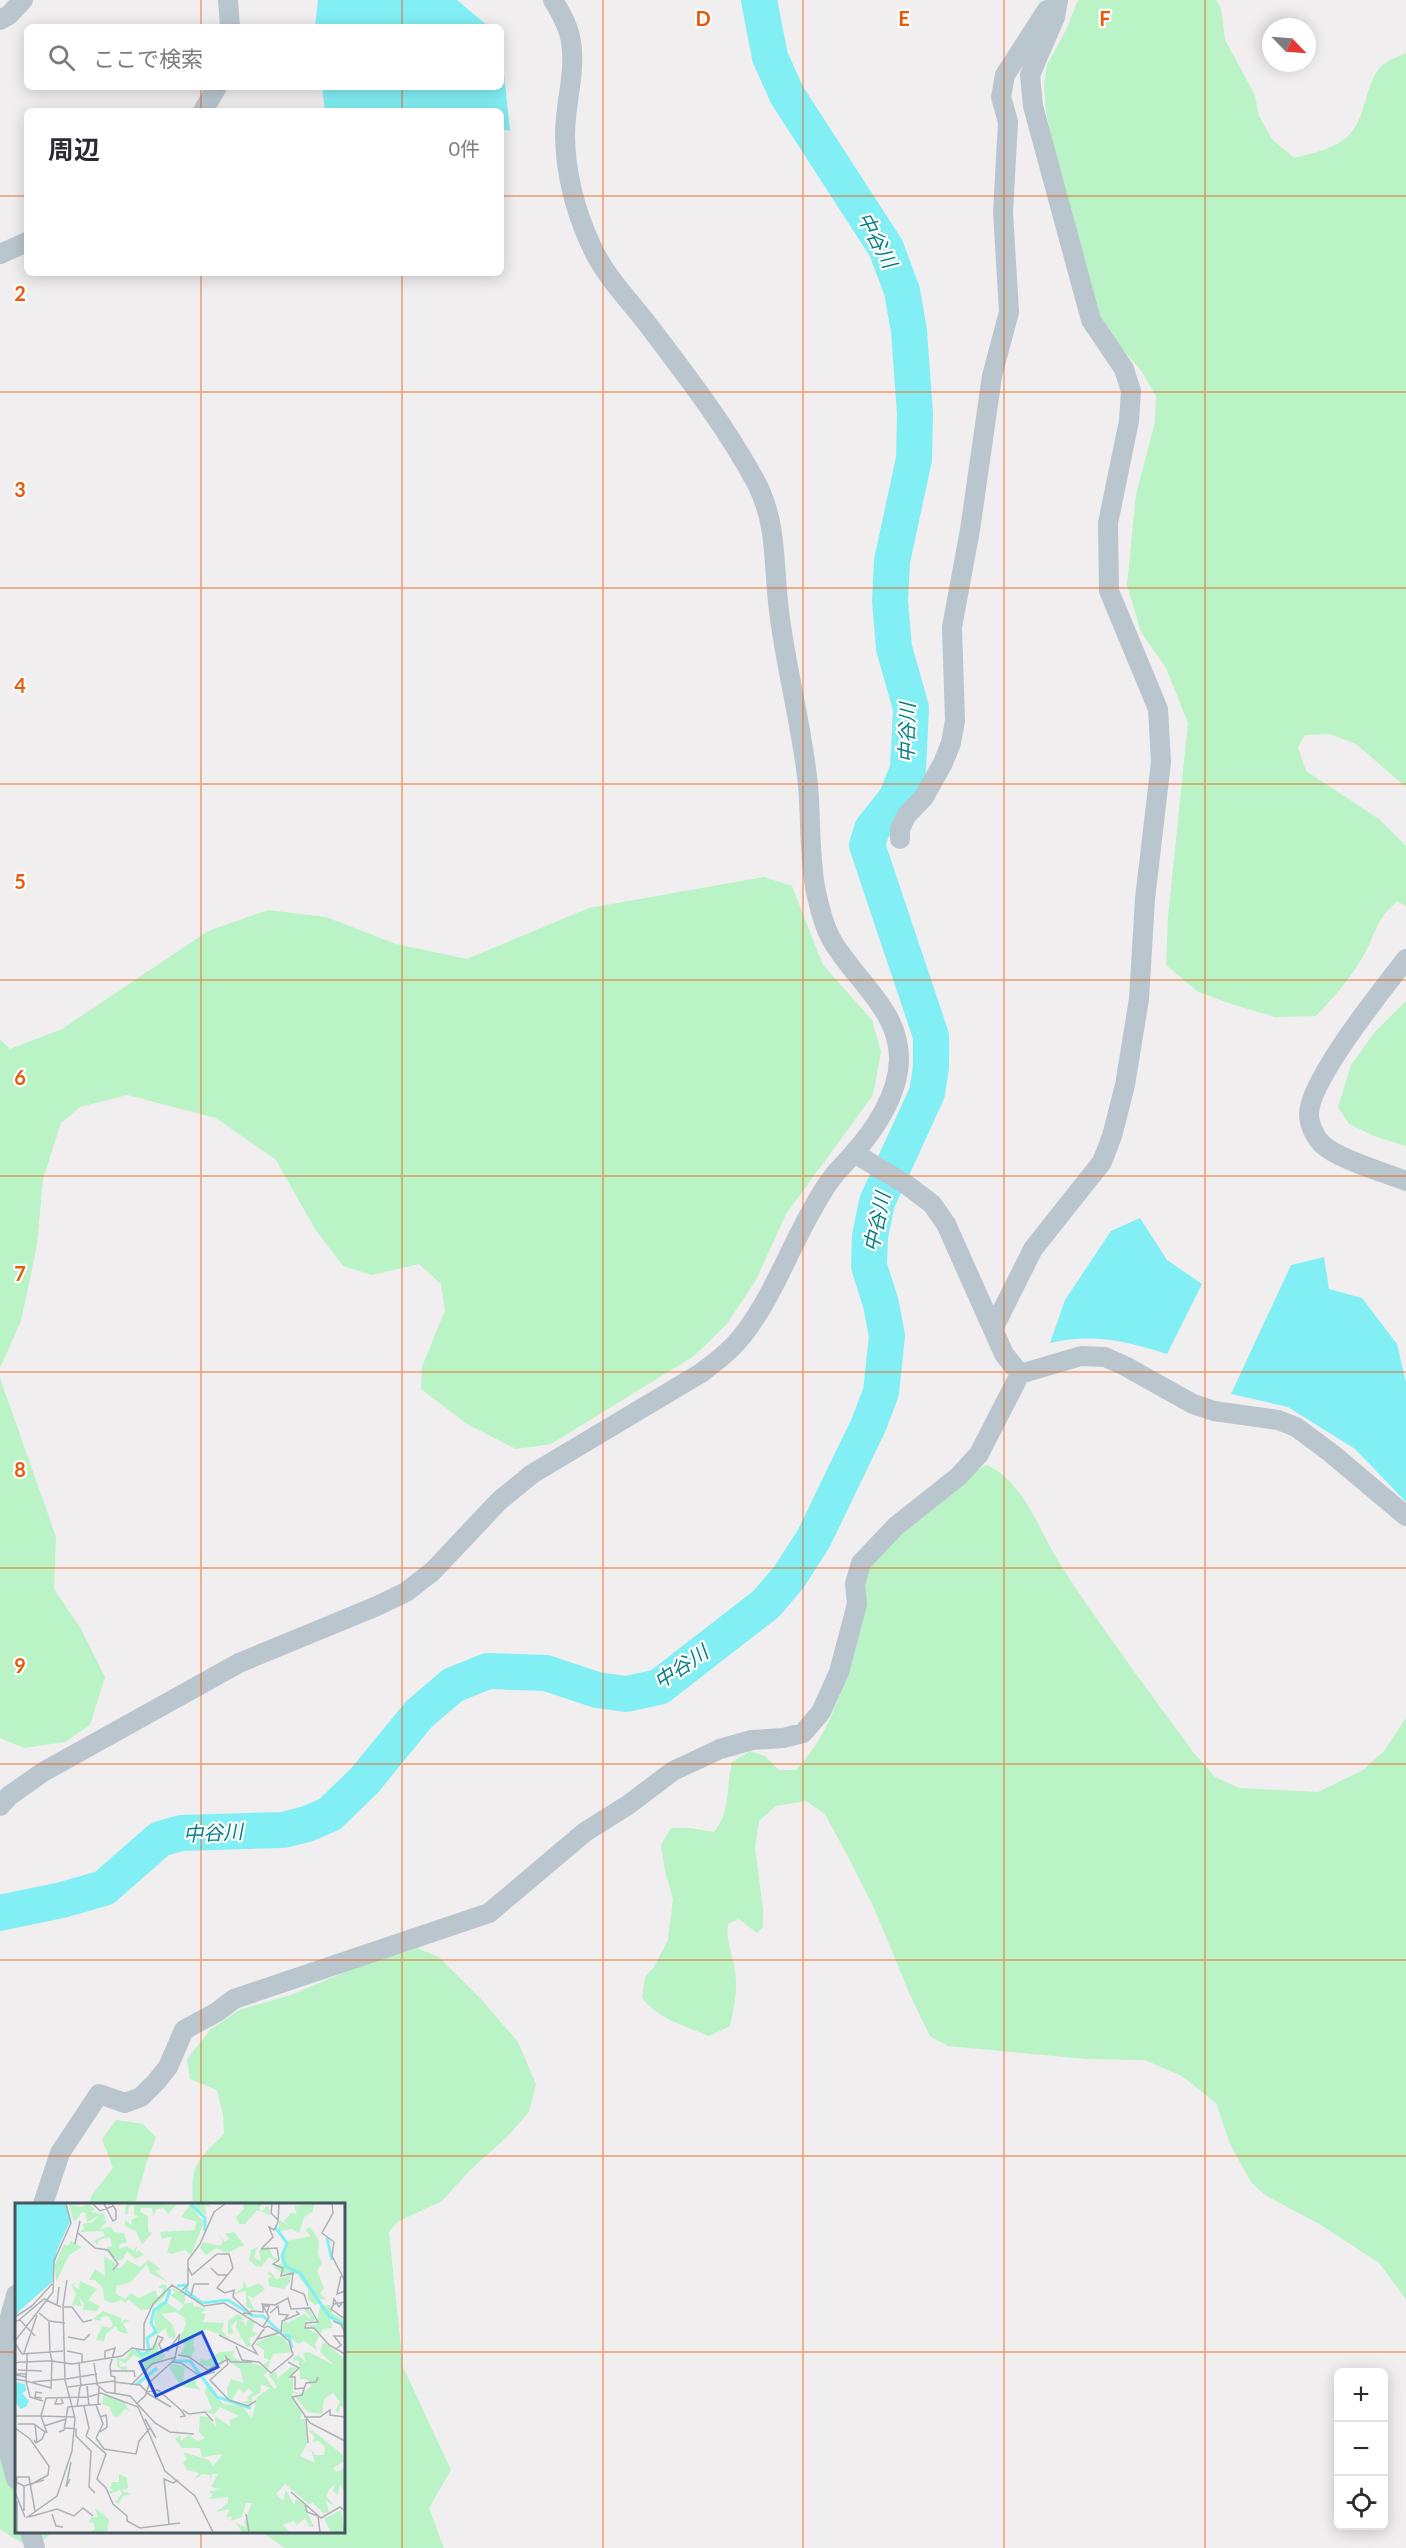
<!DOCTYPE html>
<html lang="ja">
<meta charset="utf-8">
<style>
:root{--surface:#fff;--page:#f7f7f7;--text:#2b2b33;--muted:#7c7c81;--line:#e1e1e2}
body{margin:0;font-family:Lato,"Noto Sans JP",sans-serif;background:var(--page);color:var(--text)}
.controls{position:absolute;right:18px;bottom:18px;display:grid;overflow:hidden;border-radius:9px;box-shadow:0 3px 15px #0003}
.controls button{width:54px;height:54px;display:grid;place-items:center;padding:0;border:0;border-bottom:2px solid var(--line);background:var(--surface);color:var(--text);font:30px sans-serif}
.compass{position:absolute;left:1262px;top:18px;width:54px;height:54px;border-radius:50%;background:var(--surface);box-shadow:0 3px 15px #0003;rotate:115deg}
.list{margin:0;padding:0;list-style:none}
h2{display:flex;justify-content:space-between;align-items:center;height:78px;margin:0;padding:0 24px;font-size:26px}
h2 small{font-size:20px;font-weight:400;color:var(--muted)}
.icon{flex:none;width:33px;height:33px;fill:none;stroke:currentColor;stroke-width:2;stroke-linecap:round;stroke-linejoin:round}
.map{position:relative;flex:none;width:1406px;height:2548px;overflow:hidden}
.search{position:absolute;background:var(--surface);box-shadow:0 3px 15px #0003;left:24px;top:24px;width:480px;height:66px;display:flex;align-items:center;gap:15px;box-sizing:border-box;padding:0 21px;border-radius:9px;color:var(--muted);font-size:22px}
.panel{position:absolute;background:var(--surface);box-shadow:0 3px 15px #0003;left:24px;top:108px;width:480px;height:168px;border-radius:9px}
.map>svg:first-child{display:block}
.green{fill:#b9f3c6}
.water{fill:#82eff4}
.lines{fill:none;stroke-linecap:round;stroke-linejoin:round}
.river{stroke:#82eff4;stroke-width:36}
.minor{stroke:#b9c6cd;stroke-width:20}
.grid{fill:none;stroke:#e8590c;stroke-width:1.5;stroke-opacity:0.55}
.labels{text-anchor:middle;stroke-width:4.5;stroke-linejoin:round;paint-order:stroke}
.water-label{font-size:20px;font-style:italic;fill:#057e84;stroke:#fff}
.inset-river{fill:none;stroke:#82eff4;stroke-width:3}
.inset-road{fill:none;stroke:#acb1b5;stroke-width:1.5}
.view{fill:#1d4ed8;fill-opacity:0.15;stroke:#1d4ed8;stroke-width:3}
.inset-edge{fill:none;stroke:#45565e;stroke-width:3}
.grid-label{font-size:20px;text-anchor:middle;font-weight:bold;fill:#e8590c;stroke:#fff;stroke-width:4.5;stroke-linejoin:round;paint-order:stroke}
</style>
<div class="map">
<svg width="1406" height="2548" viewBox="0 0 1406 2548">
<rect width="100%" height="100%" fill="#f1eeef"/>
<!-- green -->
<path class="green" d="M 1078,0 L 1216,0 L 1221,8 L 1225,40 L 1255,95 L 1259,116 L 1272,139 L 1294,158 C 1313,153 1336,149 1350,134 C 1368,115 1364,79 1385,63 C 1391,59 1399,56 1406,53 L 1406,787 L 1356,744 L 1330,734 L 1305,735 L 1298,747 L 1306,771 L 1379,819 L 1406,846 L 1406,907 L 1398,901 C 1375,918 1375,938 1361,960 C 1348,981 1333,998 1316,1016 L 1275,1017 L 1231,1004 L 1197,991 L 1166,965 L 1168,917 L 1188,723 L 1166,668 L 1141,632 L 1127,585 L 1136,494 L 1155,422 L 1156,396 L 1140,369 L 1102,328 L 1068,222 L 1046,111 L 1044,85 L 1047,65 L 1066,30 Z
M 764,877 L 792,886 L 823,965 L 872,1020 L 881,1052 L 873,1095 L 786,1214 L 756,1280 L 726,1325 L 694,1356 L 551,1444 L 516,1449 L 467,1424 L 421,1389 L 422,1367 L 445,1310 L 441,1284 L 419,1264 L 372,1275 L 343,1266 L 315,1229 L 276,1160 L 216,1118 L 127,1095 L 80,1107 L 61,1123 L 43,1179 L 37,1245 L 21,1321 L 0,1368 L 0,1039 L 10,1049 L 62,1029 L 208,931 L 268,910 L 326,917 L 396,944 L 467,959 L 589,908 Z
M 1406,1001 L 1406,1146 L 1374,1136 L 1349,1124 L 1338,1107 L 1351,1065 L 1374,1033 Z
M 0,1378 L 56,1537 L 54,1589 L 81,1629 L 105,1677 L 90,1725 L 65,1742 L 24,1748 L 0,1738 Z
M 987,1465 C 1025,1483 1039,1531 1060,1564 C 1101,1628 1148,1690 1193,1752 L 1215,1777 L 1239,1788 L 1318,1792 L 1363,1770 L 1384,1751 L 1406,1718 L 1406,2299 L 1379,2263 L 1321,2225 L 1265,2195 L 1251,2182 L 1230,2144 L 1216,2103 L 1182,2076 L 1145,2060 L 1086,2059 L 948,2046 L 930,2036 L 911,1997 L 874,1908 L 846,1853 L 825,1814 L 806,1801 L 776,1806 L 759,1821 L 755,1848 L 763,1909 L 763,1927 L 757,1933 L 739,1919 L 728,1924 C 726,1940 730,1946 733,1961 C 739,1984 735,2004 730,2026 L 709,2036 C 685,2026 658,2019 642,1998 L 645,1977 L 654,1967 L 668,1940 L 673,1899 L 665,1871 L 661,1845 L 671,1828 L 690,1828 L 714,1832 C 731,1812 726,1786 732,1762 L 750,1751 L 765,1756 L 779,1770 L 796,1770 C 836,1728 848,1672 859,1617 C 862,1605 864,1577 870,1568 C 896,1530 939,1502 974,1472 Z
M 417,1948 L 439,1957 L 480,1998 L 518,2042 L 536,2084 L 529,2112 L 507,2137 L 470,2170 L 442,2201 L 397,2222 L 389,2232 L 403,2367 L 451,2470 L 429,2508 L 444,2548 L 285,2548 L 262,2532 L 344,2532 L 344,2204 L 193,2204 C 190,2165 197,2161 224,2134 L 223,2115 L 217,2090 L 190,2079 L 187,2059 L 210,2030 L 239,2010 L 291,1995 L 362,1965 Z
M 116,2120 L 143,2124 L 156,2137 L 146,2164 L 135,2204 L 89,2204 L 92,2195 L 113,2168 L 102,2139 Z
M 16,2388 L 16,2532 L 52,2532 L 35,2548 L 15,2539 L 0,2529 L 0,2419 Z"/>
<!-- water -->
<path class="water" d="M 318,0 L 457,0 L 489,27 L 315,27 Z
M 501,46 L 510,131 L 501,129 L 501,111 L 325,111 L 322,87 L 501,87 Z
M 1140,1218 L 1167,1260 L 1202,1284 L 1167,1354 C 1126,1341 1093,1333 1050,1343 L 1065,1300 L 1111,1231 Z
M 1324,1257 L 1329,1289 L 1362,1298 L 1397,1344 L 1406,1382 L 1406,1502 L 1355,1449 L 1288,1407 L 1231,1394 L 1291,1265 Z"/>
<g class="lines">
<!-- river -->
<path class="river" d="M 0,1913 L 62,1900 L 104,1888 L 160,1839 L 181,1833 L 283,1830 L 307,1824 L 330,1814 L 365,1780 L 419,1714 L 453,1685 L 488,1671 L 546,1673 L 597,1690 L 626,1694 L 659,1687 L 766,1604 L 789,1577 L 814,1538 L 869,1424 L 881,1392 L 887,1336 L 881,1304 L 869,1266 L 870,1236 L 877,1202 L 927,1093 L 931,1067 L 931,1036 L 867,845 L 872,829 L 896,799 L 908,769 L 911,708 L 894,648 L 890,601 L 892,561 L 914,459 L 915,414 L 909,331 L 902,291 L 886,248 L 787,95 L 770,57 L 759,0"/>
<!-- minor -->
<path class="minor" d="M 228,0 L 230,27
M 0,20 L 9,15 L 23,0
M 203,111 L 217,87
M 0,254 L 27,242
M 900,839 L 900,829 L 906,816 L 924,797 L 943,763 L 951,743 L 955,721 L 952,627 L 970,530 L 992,376 L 1009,312 L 1003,212 L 1008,122 L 1001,97 L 1005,75 L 1047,10
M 1406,959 C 1384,988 1308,1081 1309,1115 C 1309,1124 1315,1137 1322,1144 C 1335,1158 1386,1173 1406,1181
M 854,1153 L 907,1185 L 932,1204 L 946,1224 L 1004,1354 L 1020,1374 L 1081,1356 L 1105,1357 L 1125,1366 L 1193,1404 L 1214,1411 L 1278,1420 L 1296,1427 L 1331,1453 L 1406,1516
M 993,1329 L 1033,1249 L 1102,1162 L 1112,1136 L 1125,1085 L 1139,999 L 1145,899 L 1161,762 L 1158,709 L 1109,591 L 1108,523 L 1129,421 L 1131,391 L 1124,369 L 1091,320 L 1033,106 L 1030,75 L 1055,17 L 1058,0
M 0,1806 L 9,1796 L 43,1772 L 239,1663 L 377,1606 L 406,1592 L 433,1571 L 499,1501 L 532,1474 L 701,1373 C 718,1360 733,1349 746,1331 C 773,1295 789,1250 812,1210 C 818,1199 824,1188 832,1178 C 838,1169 846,1163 852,1155 C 875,1130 898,1095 899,1060 C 900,1011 856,981 833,942 C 824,927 820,909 816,892 C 809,857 811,820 808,785 C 802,726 786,669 779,611 C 773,566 778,526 757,484 C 727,428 687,376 649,326 C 629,300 604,275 591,245 C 575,211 565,171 565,134 C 565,104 576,72 571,42 C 569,27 561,13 553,0
M 43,2204 L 60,2153 L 99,2094 L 125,2103 L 141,2097 L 156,2082 L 168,2067 L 184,2030 L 217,2012 L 234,1999 L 489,1913 L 585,1832 L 628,1805 L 673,1771 L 720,1749 L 752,1740 L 783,1738 L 803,1733 L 821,1712 L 839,1672 L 857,1604 L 855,1584 L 861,1563 L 896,1526 L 959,1476 L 979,1454 L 1020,1374
M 16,2295 L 3,2343 L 10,2456 L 16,2479
M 30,2532 L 35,2548"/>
</g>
<!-- grid -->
<path class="grid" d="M 201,0 L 201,27M 402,0 L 402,27M 603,0 L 603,2548M 803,0 L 803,2548M 1004,0 L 1004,2548M 1205,0 L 1205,2548M 201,87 L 201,111M 402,87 L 402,111M 0,196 L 27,196M 501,196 L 1406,196M 201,273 L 201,2204M 402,273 L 402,2548M 0,392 L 1406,392M 0,588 L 1406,588M 0,784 L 1406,784M 0,980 L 1406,980M 0,1176 L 1406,1176M 0,1372 L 1406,1372M 0,1568 L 1406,1568M 0,1764 L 1406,1764M 0,1960 L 1406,1960M 0,2156 L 1406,2156M 0,2352 L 16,2352M 344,2352 L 1406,2352M 201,2532 L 201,2548"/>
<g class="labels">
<!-- water labels -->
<g class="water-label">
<text transform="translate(877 240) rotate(62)" y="7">中谷川</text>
<text transform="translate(907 733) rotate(-89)" y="7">中谷川</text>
<text transform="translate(877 1222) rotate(-78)" y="7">中谷川</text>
<text transform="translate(681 1667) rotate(-34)" y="7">中谷川</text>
<text transform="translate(213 1833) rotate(-3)" y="7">中谷川</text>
</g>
</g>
<!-- overview -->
<g transform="translate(15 2203)">
<rect width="330" height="330" fill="#f1eeef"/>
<path d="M 54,1 L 65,4 L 74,1 L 80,6 L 76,9 L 89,11 L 91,20 L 84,26 L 96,24 L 99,29 L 109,30 L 112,39 L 105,41 L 104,46 L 112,43 L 118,48 L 122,43 L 120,52 L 123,47 L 129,52 L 120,56 L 112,48 L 107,57 L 98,58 L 102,54 L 97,54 L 90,45 L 97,43 L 95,34 L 84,37 L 82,42 L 79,38 L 90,32 L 88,28 L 65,29 L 69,25 L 67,21 L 78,19 L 83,13 L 72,19 L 71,10 L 67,9 L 59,19 ZM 111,1 L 148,1 L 151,2 L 161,1 L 161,2 L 153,11 L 149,5 L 142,6 L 138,13 L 137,5 L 126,5 L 125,9 L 133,13 L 133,28 L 137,30 L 127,42 L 121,28 L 110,23 L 110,16 L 116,22 L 117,17 L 124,13 L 119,12 L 119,1 L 114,3 L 113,12 L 110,10 ZM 176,1 L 192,1 L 198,5 L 190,2 L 191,12 L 177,5 L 189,19 L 176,52 L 170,47 L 156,51 L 152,49 L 157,33 L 147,36 L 145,29 L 179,27 L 182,19 L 166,14 ZM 228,1 L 247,1 L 244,5 L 247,8 L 253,2 L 255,12 L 242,7 L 230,21 L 224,21 L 221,14 L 229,6 ZM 299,1 L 298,8 L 289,14 L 284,30 L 277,26 L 264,28 L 264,17 L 273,22 L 269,18 L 276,10 L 282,11 L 279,3 ZM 295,24 L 304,38 L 303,51 L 307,60 L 302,68 L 309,85 L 305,90 L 311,97 L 304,96 L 295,83 L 303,95 L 304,101 L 300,102 L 293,96 L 293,86 L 282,71 L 275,70 L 275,79 L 269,86 L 254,83 L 253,75 L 258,74 L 252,71 L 255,68 L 261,76 L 273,73 L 258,64 L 266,61 L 272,38 L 296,33 L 290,27 ZM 201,28 L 210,39 L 214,36 L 210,31 L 219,29 L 229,42 L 212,50 L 201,45 L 191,52 L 185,45 L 188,39 L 206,43 L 208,38 ZM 56,38 L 67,44 L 54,52 L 41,79 L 40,62 L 49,41 L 53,43 ZM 253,43 L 258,54 L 264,56 L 259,58 L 254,54 L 246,64 L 241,63 L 234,57 L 236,47 L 242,44 L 239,55 L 246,58 L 244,47 ZM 89,53 L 101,61 L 98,66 L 107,64 L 112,57 L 125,64 L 133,57 L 146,66 L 140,68 L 153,79 L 135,70 L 132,61 L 116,79 L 101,83 L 101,91 L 110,96 L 116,90 L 124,95 L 141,87 L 142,94 L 147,92 L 148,86 L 143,84 L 148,81 L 152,83 L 150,93 L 135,106 L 126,107 L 113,96 L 111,100 L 106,97 L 97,100 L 89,97 L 88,85 L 80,77 L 74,77 L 80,66 L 90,73 ZM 229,77 L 232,85 L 244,80 L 250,86 L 238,95 L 232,92 L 240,107 L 231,104 L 231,88 L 218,91 L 228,85 ZM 65,78 L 82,86 L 73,97 L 85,103 L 82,108 L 68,107 L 69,101 L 64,94 L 67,103 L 57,102 L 61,91 L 56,82 L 61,80 L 58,83 L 64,86 ZM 157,85 L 171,91 L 169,101 L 178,99 L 178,103 L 192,106 L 186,110 L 191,111 L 188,119 L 209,120 L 207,128 L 214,135 L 191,126 L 181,132 L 178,139 L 180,147 L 176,153 L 182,155 L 165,152 L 170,142 L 164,138 L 171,121 L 169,114 L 160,109 L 146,111 L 157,121 L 161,132 L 158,138 L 157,134 L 153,135 L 151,125 L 137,135 L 141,128 L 139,115 L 144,100 L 151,99 L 164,108 L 169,102 L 154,91 L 150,96 L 156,87 L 156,92 L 160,90 ZM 315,102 L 317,110 L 330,118 L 330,127 L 315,114 L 317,125 L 308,126 L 306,130 L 291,122 L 301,122 L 305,103 ZM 292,104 L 300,116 L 297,120 L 291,117 L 289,124 L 304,132 L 300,142 L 302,147 L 289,138 L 283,141 L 267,128 L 269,117 L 273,120 L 289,111 L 297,117 L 289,106 ZM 88,108 L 106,115 L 106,120 L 110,116 L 115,118 L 108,120 L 113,131 L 103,128 L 101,123 L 91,131 L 89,138 L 81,137 L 87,123 L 96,125 L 98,121 L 93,113 L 86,114 L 86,118 L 78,116 ZM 223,111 L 230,117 L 223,118 L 229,119 L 230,123 L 233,117 L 240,118 L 237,128 L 243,131 L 234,135 L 236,142 L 232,144 L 227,135 L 222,136 L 226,134 L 221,124 L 222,116 L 216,123 L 219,130 L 213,131 L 213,118 ZM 259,131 L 269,135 L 278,149 L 258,151 L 253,165 L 248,162 L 255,157 L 249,155 L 249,147 L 240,141 ZM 147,136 L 142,138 L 144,152 L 147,148 L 151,153 L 131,167 L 125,167 L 130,159 L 119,152 L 110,160 L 104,157 L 105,164 L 112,163 L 112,168 L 107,167 L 102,163 L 102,155 L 110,156 L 117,146 L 129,152 L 142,137 ZM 308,139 L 329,155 L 330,204 L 325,203 L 324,210 L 320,208 L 325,199 L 318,190 L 309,196 L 307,211 L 293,209 L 281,195 L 297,183 L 291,176 L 285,176 L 284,158 L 280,157 L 279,160 L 278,155 L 283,152 L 291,159 L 288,150 L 294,149 L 319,162 L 305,149 ZM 220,148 L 217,153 L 225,158 L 244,162 L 253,168 L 249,172 L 259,186 L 262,184 L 254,171 L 262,169 L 262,176 L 276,164 L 281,165 L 273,177 L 278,174 L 278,188 L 287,191 L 278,190 L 276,194 L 287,210 L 285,216 L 290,216 L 292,241 L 285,253 L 300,260 L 297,249 L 290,246 L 299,249 L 299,252 L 309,252 L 310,244 L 304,238 L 297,239 L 300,234 L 294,228 L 297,227 L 328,252 L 329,258 L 318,265 L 322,269 L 330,264 L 330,290 L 325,281 L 323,293 L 318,288 L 320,281 L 314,287 L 311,293 L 321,304 L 311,298 L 314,309 L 308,310 L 297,299 L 295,302 L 270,281 L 261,291 L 268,298 L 271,287 L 279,302 L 281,296 L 288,300 L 299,324 L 295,324 L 290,315 L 282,322 L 279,318 L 268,322 L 275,329 L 227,329 L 221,320 L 232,325 L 229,320 L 237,300 L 231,300 L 227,314 L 216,318 L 217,313 L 211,315 L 215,306 L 201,309 L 213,300 L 213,294 L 194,296 L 198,291 L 193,289 L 206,286 L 196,284 L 203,271 L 197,271 L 196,278 L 195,272 L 187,271 L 179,277 L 184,270 L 172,267 L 168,260 L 172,256 L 168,249 L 194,257 L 198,263 L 208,251 L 187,254 L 185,245 L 167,245 L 156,230 L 160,235 L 165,232 L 166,238 L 174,232 L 183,238 L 190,235 L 184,229 L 185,213 L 193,214 L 201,224 L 200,213 L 216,224 L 214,217 L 224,213 L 205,204 L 199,212 L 190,208 L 197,206 L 190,189 L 192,181 L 208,201 L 227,203 L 237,216 L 242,194 L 255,185 L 246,181 L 245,190 L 237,194 L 237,203 L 227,199 L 234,198 L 232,194 L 238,190 L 234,185 L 228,190 L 224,185 L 217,197 L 213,195 L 212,186 L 216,176 L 229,180 L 225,166 L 209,154 L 209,160 L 205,163 L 207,159 L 200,157 L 201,165 L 184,161 L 186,156 L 191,158 L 205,149 ZM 156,160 L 170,164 L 168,179 L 183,173 L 180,181 L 186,187 L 166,183 L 154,164 ZM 89,191 L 109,199 L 115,209 L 110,206 L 103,214 L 98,213 L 95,204 L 87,201 ZM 104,271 L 112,275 L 113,285 L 107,288 L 117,291 L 108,293 L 103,301 L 100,299 L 107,291 L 105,287 L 95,291 L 93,288 L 99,287 L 95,285 L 97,279 L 104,279 ZM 80,305 L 94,316 L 92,329 L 76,329 L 80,326 L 78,319 L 74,320 L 76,314 L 83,314 ZM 326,307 L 330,329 L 316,329 L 309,316 Z" fill="#b9f3c6"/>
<path d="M 0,1 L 51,1 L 56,16 L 42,47 L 37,79 L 0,112 ZM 0,179 L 10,181 L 11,188 L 7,190 L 14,198 L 11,204 L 5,206 L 0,198 Z" fill="#82eff4"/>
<path class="inset-river" d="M 175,1 L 190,15 L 190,28M 260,24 L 272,40 L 267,53 L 271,64 L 285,70 L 314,113 L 330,122M 312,35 L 317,57M 162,83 L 172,82 L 171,88 L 187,100 L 213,97 L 238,113 L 248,113 L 268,132 L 274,133 L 277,145M 121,146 L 127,152 L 134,148 L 132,135 L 141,129 L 136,120 L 139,107 L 151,99 L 155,86M 156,158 L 175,158 L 202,194 L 236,205M 121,182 L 142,165"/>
<path class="inset-road" d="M 78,1 L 85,8 L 98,3M 89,1 L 98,18 L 101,16 L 101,7 L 97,1M 257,1 L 256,10 L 263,17M 317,1 L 318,10 L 307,30 L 319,39 L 317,53 L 330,78M 63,30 L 80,45 L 93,47 L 103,61 L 98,67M 60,41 L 65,18M 246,46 L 262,45 L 264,57 L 258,61 L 268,65 L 266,73 L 278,70 L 276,86 L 289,91 L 293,103M 246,46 L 258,34 L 254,24 L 259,27 L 263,19 L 264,1M 173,64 L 177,72 L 202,51 L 214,51 L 218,65 L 202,85 L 210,90 L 219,87 L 218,94 L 236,111 L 228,110M 196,65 L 203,72 L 212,72M 326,73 L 322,91 L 330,88M 167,87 L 173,82 L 173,57 L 185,41 L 199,9 L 210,1M 176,93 L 179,81 L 194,81M 330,99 L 319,101 L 316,106 L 330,116M 318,101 L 319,96 L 324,104 L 327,100M 42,102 L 44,84M 49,104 L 57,104 L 68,119 L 77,117M 235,108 L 248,109 L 248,103 L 254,103 L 252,110M 24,110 L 34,118 L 50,120M 255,110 L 263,103 L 264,111 L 273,112 L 270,116M 0,114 L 17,103 L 37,81M 4,117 L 29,96 L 46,104M 0,118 L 5,117 L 20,133M 318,118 L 326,121 L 330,130M 34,119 L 35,149 L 48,148M 249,125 L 253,123 L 266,131 L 267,118 L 284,111 L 281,108M 204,132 L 242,151 L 237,143 L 249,126M 53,134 L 69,137 L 75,131M 243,136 L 263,130M 0,138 L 38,89 L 39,58 L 56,20 L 51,1M 0,140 L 7,151 L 35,149 L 37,158 L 57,161 L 107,153 L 117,145 L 129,147 L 129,121 L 138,101 L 157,82 L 189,103 L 209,100 L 248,124 L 254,114 L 247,101 L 260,102 L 273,95 L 276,106 L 295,105 L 303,119 L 291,120 L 290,125 L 299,125 L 314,142 L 330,151M 221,143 L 227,157 L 244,159 L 256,170 L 278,152 L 274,138 L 266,131M 321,146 L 326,142 L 319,133 L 330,133M 130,147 L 138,146 L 143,133 L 148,135 L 144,141 L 146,146 L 153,148 L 165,131 L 159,159M 52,148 L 67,151 L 67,160M 9,150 L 22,112M 163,152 L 174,154 L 193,167 L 211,157M 90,155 L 90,148 L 100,145 L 95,163 L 96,173 L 100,174 L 100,190M 237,159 L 216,159 L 211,154 L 213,161 L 195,177 L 214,197 L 233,203 L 241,198M 273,159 L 284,165 L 275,174 L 280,174 L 280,186 L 289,185M 0,160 L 5,159 L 12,159 L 29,158 L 37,158 L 36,185 L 11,178 L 12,159 L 12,151 L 13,150M 64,160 L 66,184M 79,160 L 82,180M 3,167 L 27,168M 96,168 L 119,168 L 120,174M 11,171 L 11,174 L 1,172 L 1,171 ZM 303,174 L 301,179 L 291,180 L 287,192 L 277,194 L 295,220 L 330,238M 0,176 L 11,178 L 15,194 L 28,198M 51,176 L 82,171M 17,179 L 49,176M 99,179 L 125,182 L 132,189 L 143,187 L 166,207 L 170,213 L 165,214M 80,180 L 91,189 L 115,193 L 140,220 L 155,229 L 179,231M 116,182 L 137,161 L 161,154M 72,183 L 74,203M 53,184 L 99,178M 27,190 L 21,189 L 20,194 L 27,195M 132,190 L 156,204M 42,196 L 40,201 L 45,201 L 48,200 L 46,195M 121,201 L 130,193 L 135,179 L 157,159 L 166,160 L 185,173 L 200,169M 83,202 L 84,184M 69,203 L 74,225 L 71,233M 62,204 L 65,184M 168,207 L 174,211 L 190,209 L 198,218M 0,213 L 26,213 L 31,195 L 73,194 L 86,190 L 123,204 L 150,268 L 180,293 L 198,329M 85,214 L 91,212 L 92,218 L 92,224 L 85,229M 289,214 L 305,214 L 315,207 L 315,212 L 330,214M 130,216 L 141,235M 291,216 L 293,240M 3,221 L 19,221 L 30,229 L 27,236 L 21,240 L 19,237M 20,221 L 22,240M 29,223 L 51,216M 0,225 L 15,236 L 34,263 L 33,272 L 15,282M 50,225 L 61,226 L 61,233 L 76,248 L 74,284 L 80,290M 44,229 L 49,227 L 53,204 L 86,201M 32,230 L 26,213 L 59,214M 71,233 L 91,251 L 82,276 L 91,285 L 98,301 L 112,313 L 112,318 L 125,325 L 165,320M 81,235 L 89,246 L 121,251 L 124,238 L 135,225M 81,235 L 88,221 L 81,202M 55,276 L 51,284 L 56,259M 1,279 L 9,283 L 29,277M 9,283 L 9,308M 0,289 L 2,274 L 14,274 L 20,308M 0,289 L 10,314M 276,289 L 306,315 L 325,304 L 330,308M 2,298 L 2,329M 290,302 L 292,309 L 303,313 L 305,329M 37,311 L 41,323 L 48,324M 231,311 L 234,329M 14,314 L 42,306 L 59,313 L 68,305 L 78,313M 11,315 L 42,293 L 57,248 L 60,215 L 50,177 L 48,103 L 52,77M 154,321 L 149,276 L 158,280 L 163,277"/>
<path class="view" d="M 187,129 L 203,164 L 141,193 L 125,159 Z"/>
<rect width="330" height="330" class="inset-edge"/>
</g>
<g class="grid-label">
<text x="703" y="26">D</text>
<text x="904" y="26">E</text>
<text x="1105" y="26">F</text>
<text x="20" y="301">2</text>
<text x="20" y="497">3</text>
<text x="20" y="693">4</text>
<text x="20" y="889">5</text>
<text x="20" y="1085">6</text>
<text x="20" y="1281">7</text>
<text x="20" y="1477">8</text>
<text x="20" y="1673">9</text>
</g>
</svg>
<div class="controls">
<button>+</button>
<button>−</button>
<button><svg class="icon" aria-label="locate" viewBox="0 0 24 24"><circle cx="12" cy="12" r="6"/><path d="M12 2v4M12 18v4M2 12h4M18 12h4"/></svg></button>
</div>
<svg class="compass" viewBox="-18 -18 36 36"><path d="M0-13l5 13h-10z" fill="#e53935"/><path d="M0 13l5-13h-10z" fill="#7c7c81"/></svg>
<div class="search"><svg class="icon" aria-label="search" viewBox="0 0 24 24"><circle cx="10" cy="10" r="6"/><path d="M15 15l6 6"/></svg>ここで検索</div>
<section class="panel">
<h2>周辺<small>0件</small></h2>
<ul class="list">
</ul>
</section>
</div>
